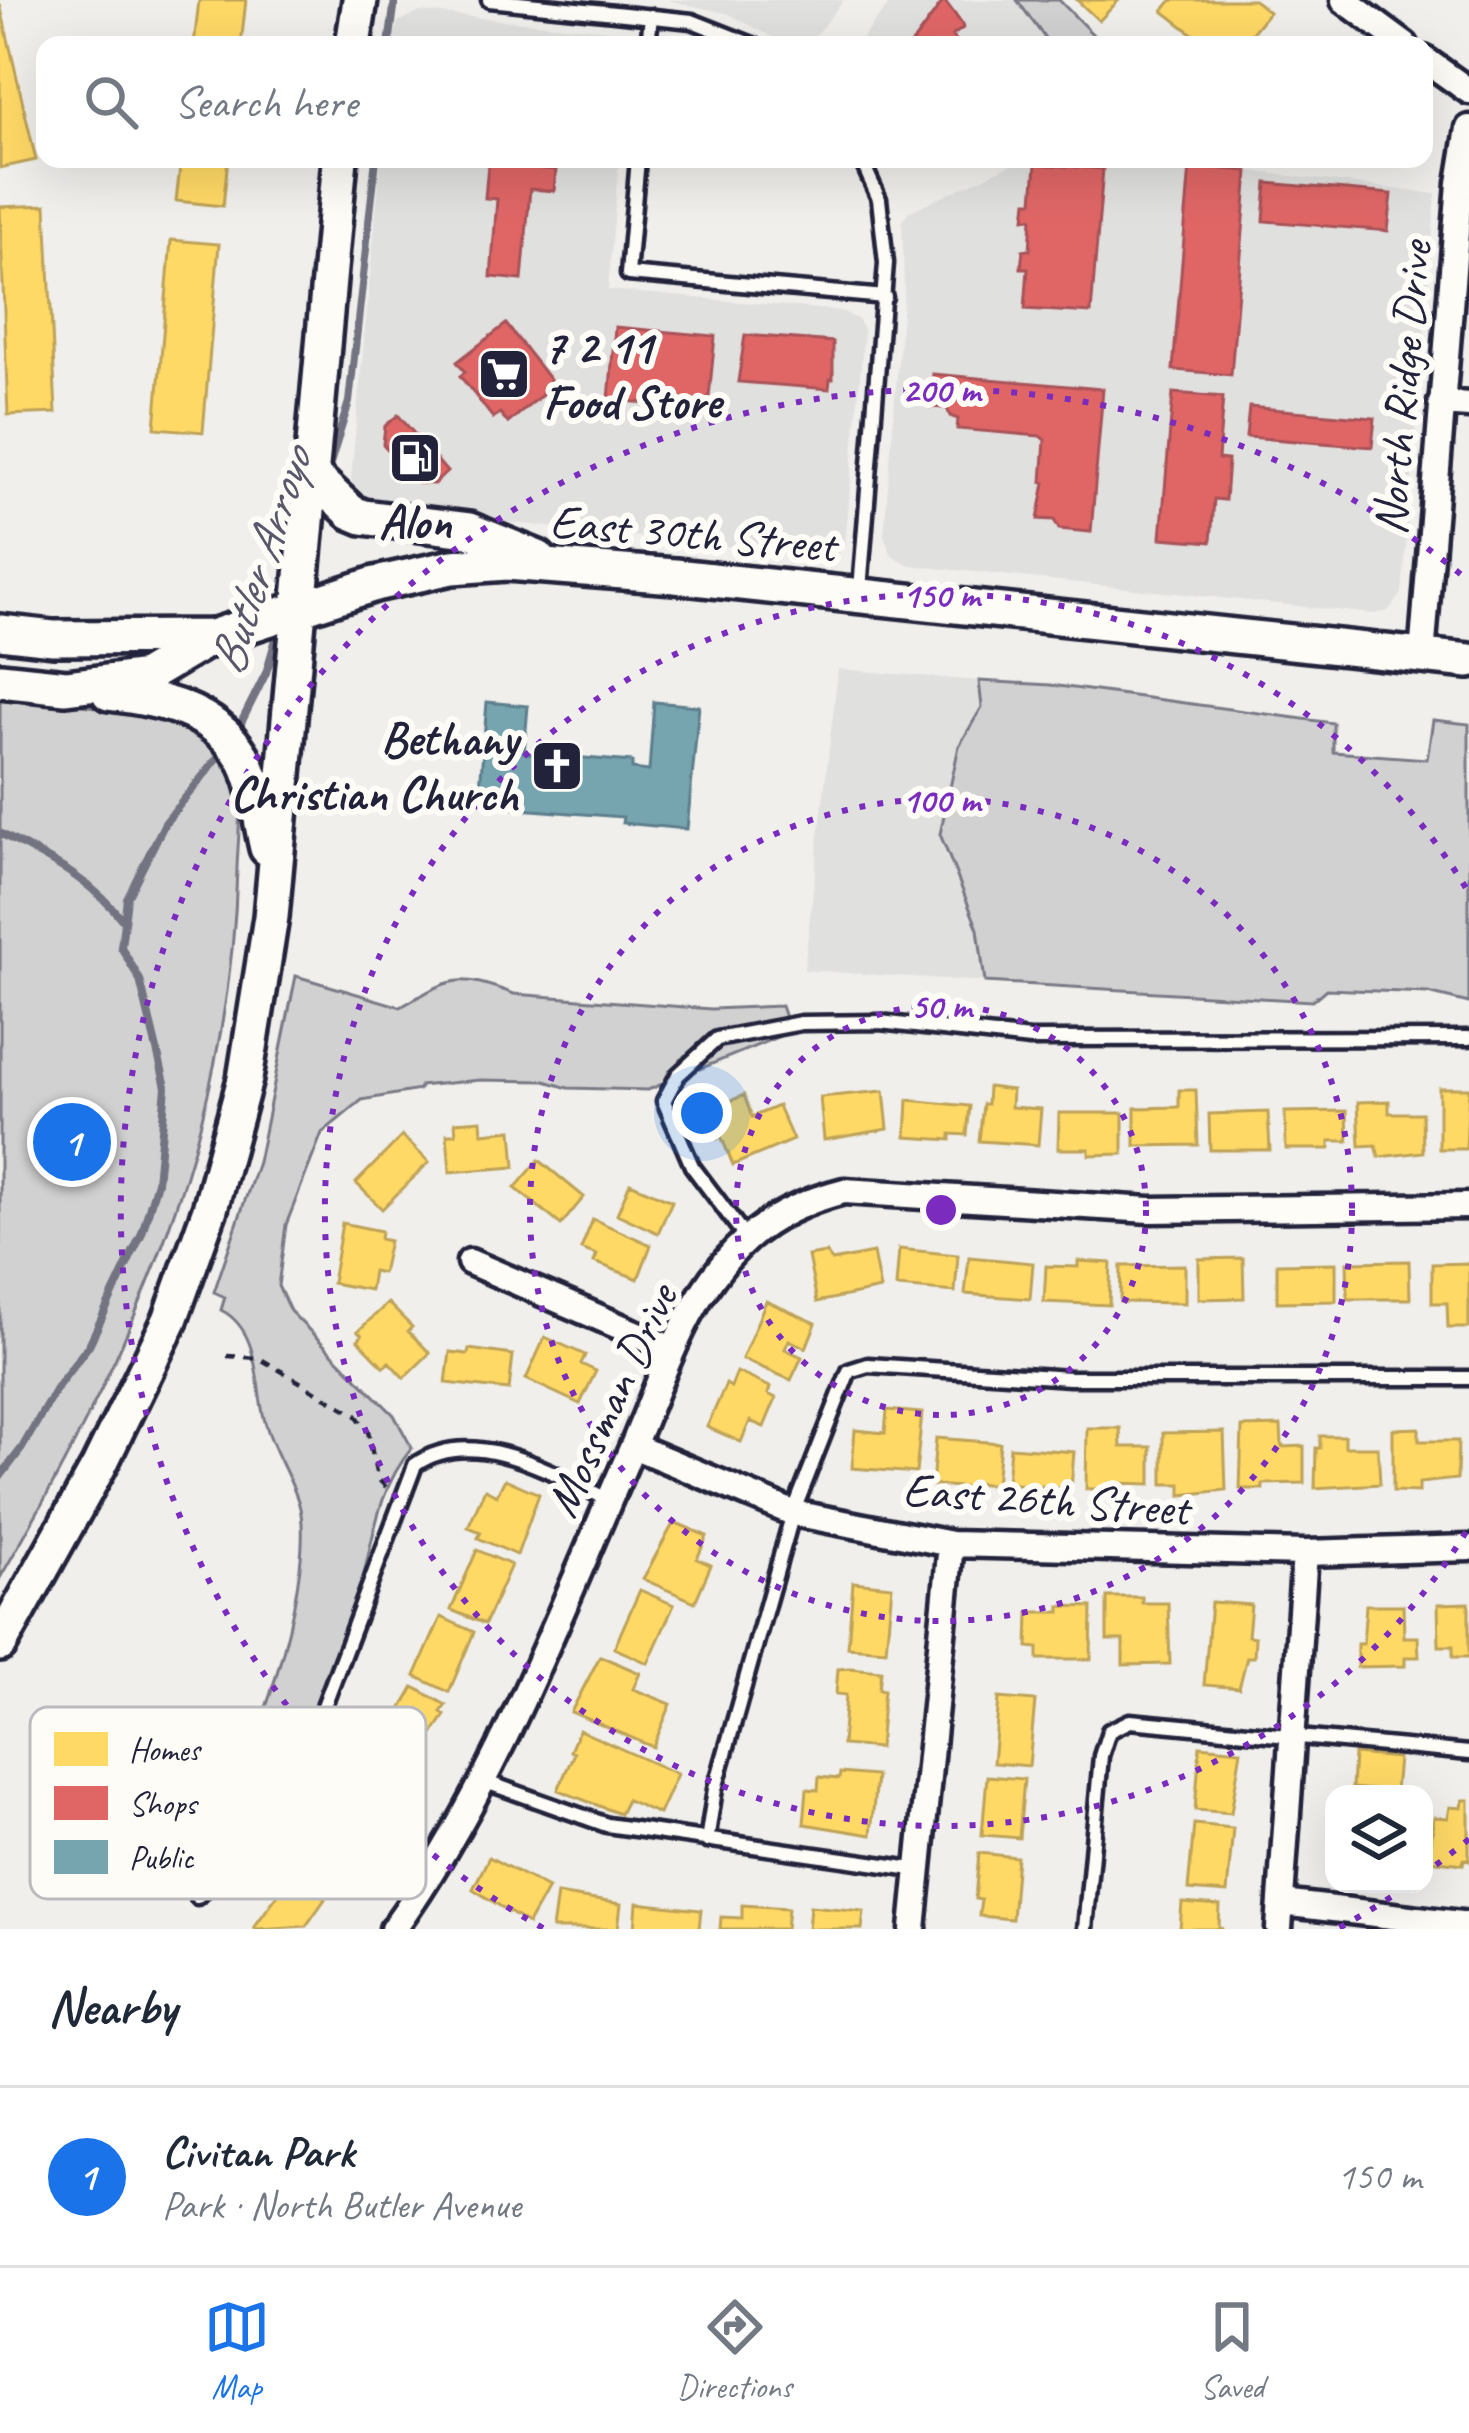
<!DOCTYPE html>
<meta charset="utf-8">
<style>
:root{--surface:#fff;--page:#f6f6f7;--text:#1f2937;--muted:#747a83;--line:#e0e1e3;--accent:#1a73e8}
body{margin:0;font-family:Caveat,sans-serif;background:var(--page);color:var(--text)}
.controls{position:absolute;right:36px;bottom:36px;display:grid;overflow:hidden;border-radius:24px;box-shadow:0 12px 48px #0002}
.controls button{width:108px;height:108px;display:grid;place-items:center;padding:0;border:0;border-bottom:3px solid var(--line);background:var(--surface);color:var(--text);font:60px sans-serif}
.you{position:absolute;left:702px;top:1113px;width:42px;height:42px;margin:-30px;border:9px solid #fff;border-radius:50%;background:#1a73e8;box-shadow:0 0 0 18px #1a73e833}
.badge{display:grid;place-items:center;width:78px;height:78px;border-radius:50%;background:var(--accent);color:#fff;font-size:39px;font-weight:700}
.pin{position:absolute;translate:-50% -50%;border:6px solid #fff;box-shadow:0 3px 12px #0006}
.list{margin:0;padding:0;list-style:none}
h2{display:flex;justify-content:space-between;align-items:center;height:156px;margin:0;padding:0 48px;font-size:51px}
h2 small{font-size:39px;font-weight:400;color:var(--muted)}
.list li{display:grid;grid-template-columns:78px 1fr auto;gap:36px;align-items:center;box-sizing:border-box;height:180px;padding:0 48px;border-top:3px solid var(--line)}
.list b{display:block;font-size:45px;white-space:nowrap}
.list p{margin:0;font-size:39px;white-space:nowrap;color:var(--muted)}
.list em{font-size:39px;font-style:normal;color:var(--muted)}
.icon{flex:none;width:66px;height:66px;fill:none;stroke:currentColor;stroke-width:2;stroke-linecap:round;stroke-linejoin:round}
.map{position:relative;flex:none;width:1469px;height:1929px;overflow:hidden}
.search{position:absolute;background:var(--surface);box-shadow:0 12px 48px #0002;left:36px;right:36px;top:36px;height:132px;display:flex;align-items:center;gap:30px;box-sizing:border-box;padding:0 42px;border-radius:24px;color:var(--muted);font-size:45px}
.sheet{height:336px;background:var(--surface)}
nav{display:flex;justify-content:space-around;align-items:center;box-sizing:border-box;height:168px;border-top:3px solid var(--line);background:var(--surface);font-size:33px;color:var(--muted)}
nav a{display:grid;justify-items:center;gap:6px}
nav .on{color:var(--accent)}
.map>svg:first-child{display:block}
.built{fill:#e0e0df}
.green{fill:#d2d1d1;stroke:#7a7a86;stroke-width:3}
.homes{fill:#ffd966;stroke:#bda259;stroke-width:3}
.shops{fill:#e06666;stroke:#a75259;stroke-width:3}
.public{fill:#76a5af;stroke:#5d7e8c;stroke-width:3}
.lines{fill:none;stroke-linecap:round;stroke-linejoin:round}
.stream{stroke:#737381;stroke-width:8}
.lane-casing{stroke:#22223b;stroke-width:21}
.street-casing{stroke:#22223b;stroke-width:33}
.secondary-casing{stroke:#22223b;stroke-width:42}
.path{stroke:#22223b;stroke-width:4.5;stroke-dasharray:9 9;stroke-linecap:butt}
.lane{stroke:#fdfcf7;stroke-width:12}
.street{stroke:#fdfcf7;stroke-width:24}
.secondary{stroke:#fdfcf7;stroke-width:33}
.ring{fill:none;stroke:#7b2cbf;stroke-width:6;stroke-dasharray:6 12}
.labels{text-anchor:middle;stroke-width:12;stroke-linejoin:round;paint-order:stroke}
.poi-label{font-size:48px;font-weight:bold;fill:#22223b;stroke:#fdfcf7;text-anchor:start}
.street-label{font-size:48px;fill:#22223b;stroke:#fdfcf7}
.water-label{font-size:51px;font-style:italic;fill:#58586a;stroke:#fdfcf7}
.key{fill:#fdfcf7;stroke:#bbbbbf;stroke-width:3}
.key-label{font-size:33px;fill:#22223b}
.centre{fill:#7b2cbf;stroke:#fdfcf7;stroke-width:6}
.ring-label{font-size:36px;text-anchor:middle;font-weight:bold;fill:#7b2cbf;stroke:#fdfcf7;stroke-width:12;stroke-linejoin:round;paint-order:stroke}
</style>
<div class="map">
<svg width="1469" height="1929" viewBox="0 0 1469 1929">
<rect width="100%" height="100%" fill="#f0efec"/>
<filter id="ink" filterUnits="userSpaceOnUse"><feTurbulence type="fractalNoise" baseFrequency=".00833" numOctaves="2"/><feDisplacementMap in="SourceGraphic" scale="24" xChannelSelector="R" yChannelSelector="G"/><feConvolveMatrix kernelMatrix="1 2 1 2 8 2 1 2 1" color-interpolation-filters="sRGB"/></filter>
<g filter="url(#ink)">
<!-- built -->
<path class="built" d="M 667,0 L 844,0 L 808,44 L 787,45 L 729,14 Z
M 892,0 L 1017,0 L 1050,45 L 857,45 Z
M 420,12 L 615,31 L 629,45 L 392,45 L 398,22 Z
M 381,159 L 619,159 L 608,290 L 841,311 L 859,320 L 864,332 L 845,546 L 839,553 L 826,557 L 377,508 L 357,497 L 351,478 Z
M 1024,159 L 1155,159 L 1436,194 L 1402,594 L 1388,611 L 1373,614 L 908,565 L 892,556 L 884,536 L 904,288 L 902,221 L 908,212 Z
M 838,669 L 979,681 L 982,707 L 959,746 L 940,833 L 978,929 L 985,982 L 804,970 Z"/>
<!-- green -->
<path class="green" d="M 1017,0 L 1059,0 L 1103,45 L 1050,45 Z
M 979,681 L 1051,685 L 1333,723 L 1333,752 L 1427,759 L 1433,720 L 1469,724 L 1469,1003 L 1428,993 L 1326,989 L 1312,1001 L 985,982 L 978,929 L 940,834 L 959,746 L 982,707 Z
M 0,694 C 51,702 102,706 154,716 C 164,718 180,718 189,723 C 199,727 217,744 224,753 C 247,783 238,832 237,868 C 231,1131 130,1356 0,1578 Z
M 296,976 L 401,1007 C 452,977 457,973 514,994 L 711,1009 L 781,1006 L 790,1032 L 648,1090 L 568,1088 L 545,1081 L 480,1080 L 420,1086 L 419,1090 L 362,1100 L 322,1133 L 286,1225 L 278,1286 L 290,1311 L 394,1415 L 412,1448 C 372,1496 373,1554 354,1610 C 317,1713 270,1806 195,1885 L 161,1862 C 182,1840 207,1819 225,1795 C 263,1745 316,1564 299,1504 C 290,1474 271,1448 264,1418 C 255,1382 260,1330 221,1310 L 225,1297 L 214,1292 L 258,1162 Z"/>
<!-- homes -->
<path class="homes" d="M 199,0 L 246,0 L 241,45 L 194,45 Z
M 1077,0 L 1119,0 L 1099,21 Z
M 1172,0 L 1254,0 L 1269,12 L 1242,45 L 1207,45 L 1163,11 Z
M 0,4 L 36,160 L 0,168 Z
M 181,159 L 228,159 L 223,206 L 176,201 Z
M 46,205 L 56,413 L 8,415 L 0,207 Z
M 171,240 L 219,244 L 203,432 L 155,428 Z
M 988,1087 L 1012,1090 L 1011,1107 L 1041,1109 L 1038,1145 L 979,1141 L 983,1104 L 987,1104 Z
M 1439,1088 L 1469,1088 L 1466,1149 L 1439,1149 Z
M 1179,1090 L 1196,1090 L 1198,1145 L 1135,1146 L 1135,1108 L 1179,1107 Z
M 884,1091 L 888,1129 L 824,1140 L 820,1097 Z
M 744,1095 L 752,1117 L 778,1106 L 793,1140 L 733,1165 L 721,1136 L 717,1139 L 707,1117 L 713,1114 L 711,1109 Z
M 908,1100 L 970,1106 L 967,1135 L 951,1134 L 951,1140 L 906,1137 Z
M 1389,1101 L 1389,1113 L 1422,1113 L 1423,1152 L 1379,1157 L 1376,1145 L 1360,1146 L 1358,1102 Z
M 1347,1111 L 1348,1141 L 1330,1141 L 1330,1149 L 1286,1149 L 1285,1112 Z
M 1268,1112 L 1270,1150 L 1210,1150 L 1209,1114 Z
M 1059,1113 L 1123,1113 L 1123,1154 L 1089,1155 L 1089,1149 L 1058,1149 Z
M 481,1120 L 482,1133 L 512,1130 L 515,1167 L 450,1172 L 447,1134 L 456,1134 L 455,1122 Z
M 402,1136 L 429,1162 L 382,1209 L 356,1183 Z
M 539,1160 L 584,1197 L 561,1225 L 515,1188 Z
M 630,1183 L 672,1201 L 658,1233 L 617,1214 Z
M 593,1219 L 651,1245 L 638,1279 L 594,1262 L 597,1255 L 581,1249 Z
M 342,1223 L 381,1231 L 380,1239 L 389,1241 L 382,1273 L 373,1271 L 370,1290 L 332,1283 Z
M 899,1249 L 958,1255 L 955,1292 L 896,1287 Z
M 826,1253 L 832,1261 L 873,1253 L 880,1289 L 817,1302 L 808,1256 Z
M 969,1257 L 1033,1263 L 1030,1299 L 965,1294 Z
M 1243,1258 L 1244,1298 L 1199,1299 L 1199,1259 Z
M 1078,1261 L 1111,1263 L 1109,1305 L 1044,1302 L 1046,1266 L 1078,1267 Z
M 1409,1261 L 1410,1299 L 1348,1299 L 1347,1262 Z
M 1336,1263 L 1336,1301 L 1277,1302 L 1277,1264 Z
M 1469,1263 L 1469,1328 L 1448,1328 L 1447,1303 L 1432,1303 L 1432,1264 Z
M 1185,1265 L 1185,1303 L 1120,1302 L 1121,1266 Z
M 766,1301 L 816,1323 L 806,1348 L 789,1340 L 785,1349 L 802,1357 L 791,1380 L 742,1359 Z
M 388,1303 L 412,1327 L 408,1331 L 430,1353 L 404,1378 L 389,1362 L 384,1367 L 358,1340 L 362,1335 L 358,1331 Z
M 545,1337 L 585,1355 L 581,1364 L 596,1371 L 580,1404 L 526,1379 Z
M 469,1349 L 513,1355 L 509,1390 L 446,1383 L 450,1352 L 468,1354 Z
M 737,1372 L 770,1387 L 768,1394 L 776,1398 L 764,1427 L 750,1421 L 741,1442 L 707,1427 L 726,1384 L 731,1387 Z
M 887,1410 L 922,1413 L 916,1473 L 852,1468 L 855,1430 L 885,1433 Z
M 1281,1426 L 1282,1447 L 1304,1446 L 1304,1483 L 1263,1484 L 1263,1489 L 1240,1489 L 1242,1427 Z
M 1087,1428 L 1120,1428 L 1121,1447 L 1151,1447 L 1151,1484 L 1109,1483 L 1110,1489 L 1086,1489 Z
M 1419,1428 L 1419,1441 L 1458,1441 L 1457,1479 L 1419,1483 L 1419,1492 L 1393,1491 L 1393,1429 Z
M 1224,1432 L 1226,1490 L 1181,1495 L 1181,1484 L 1163,1484 L 1163,1433 Z
M 1320,1436 L 1345,1436 L 1345,1447 L 1378,1447 L 1380,1484 L 1315,1488 L 1316,1448 L 1320,1448 Z
M 936,1438 L 1000,1443 L 996,1485 L 974,1483 L 974,1488 L 932,1485 Z
M 1010,1447 L 1074,1452 L 1071,1489 L 1041,1486 L 1040,1497 L 1024,1495 L 1025,1485 L 1007,1483 Z
M 505,1479 L 539,1494 L 517,1555 L 478,1538 L 481,1532 L 468,1527 L 485,1489 L 497,1495 Z
M 674,1522 L 707,1536 L 697,1559 L 711,1565 L 695,1602 L 643,1579 Z
M 477,1550 L 511,1565 L 485,1624 L 451,1610 Z
M 853,1582 L 892,1586 L 886,1650 L 848,1647 Z
M 640,1590 L 674,1605 L 648,1663 L 614,1648 Z
M 1107,1597 L 1142,1597 L 1142,1603 L 1168,1603 L 1170,1664 L 1123,1665 L 1123,1640 L 1107,1640 Z
M 1211,1602 L 1251,1605 L 1248,1636 L 1255,1637 L 1254,1657 L 1247,1657 L 1239,1688 L 1204,1685 Z
M 1469,1603 L 1469,1657 L 1453,1657 L 1453,1646 L 1439,1646 L 1438,1604 Z
M 1366,1605 L 1403,1605 L 1404,1637 L 1418,1637 L 1419,1657 L 1405,1657 L 1405,1666 L 1357,1667 L 1357,1644 L 1363,1644 Z
M 1060,1606 L 1092,1607 L 1091,1659 L 1038,1659 L 1038,1648 L 1028,1647 L 1029,1612 L 1060,1612 Z
M 441,1617 L 474,1632 L 449,1692 L 415,1676 Z
M 600,1656 L 640,1673 L 633,1689 L 671,1704 L 653,1747 L 571,1712 Z
M 850,1668 L 881,1671 L 879,1689 L 884,1690 L 879,1748 L 842,1745 L 846,1695 L 836,1694 L 838,1669 Z
M 414,1687 L 446,1705 L 441,1712 L 445,1715 L 414,1762 L 382,1743 Z
M 999,1698 L 1035,1701 L 1029,1766 L 993,1763 Z
M 579,1730 L 677,1774 L 659,1814 L 627,1800 L 620,1814 L 558,1790 L 574,1753 L 570,1751 Z
M 1200,1746 L 1241,1750 L 1231,1813 L 1195,1810 Z
M 1354,1754 L 1398,1758 L 1395,1792 L 1352,1788 Z
M 840,1773 L 876,1776 L 871,1835 L 804,1824 L 807,1789 L 818,1790 L 819,1777 L 839,1779 Z
M 987,1776 L 1024,1779 L 1019,1838 L 982,1835 Z
M 1463,1800 L 1469,1800 L 1469,1860 L 1464,1859 L 1463,1864 L 1429,1860 L 1434,1817 L 1448,1818 L 1450,1807 L 1462,1808 Z
M 1194,1824 L 1233,1828 L 1227,1893 L 1188,1890 Z
M 979,1853 L 1017,1857 L 1012,1919 L 979,1916 L 981,1900 L 975,1899 Z
M 489,1857 L 548,1888 L 528,1924 L 473,1889 Z
M 292,1875 L 325,1899 L 306,1926 L 257,1929 L 254,1927 Z
M 557,1894 L 621,1904 L 618,1929 L 552,1929 Z
M 637,1903 L 701,1910 L 699,1929 L 635,1929 Z
M 1182,1903 L 1220,1906 L 1219,1927 L 1223,1929 L 1180,1929 Z
M 742,1905 L 788,1908 L 786,1929 L 720,1929 L 721,1917 L 742,1918 Z
M 810,1906 L 864,1911 L 862,1929 L 808,1929 Z"/>
<!-- shops -->
<path class="shops" d="M 944,0 L 962,24 L 963,28 L 952,36 L 959,45 L 911,45 Z
M 488,164 L 556,170 L 554,191 L 530,189 L 522,280 L 491,277 L 497,199 L 485,198 Z
M 1036,164 L 1103,169 L 1091,313 L 1025,309 L 1028,268 L 1021,268 L 1023,250 L 1030,250 L 1032,218 L 1025,218 L 1027,201 L 1033,201 Z
M 1190,166 L 1248,171 L 1231,375 L 1173,370 Z
M 1267,183 L 1392,194 L 1388,231 L 1264,221 Z
M 506,324 L 554,385 L 508,423 L 500,413 L 493,418 L 460,376 L 465,372 L 457,362 Z
M 615,327 L 715,336 L 708,408 L 609,400 Z
M 745,335 L 833,342 L 833,379 L 830,379 L 829,389 L 738,382 Z
M 933,374 L 1103,389 L 1091,532 L 1059,529 L 1054,520 L 1038,519 L 1045,483 L 1042,482 L 1045,440 L 1040,436 L 957,429 L 958,419 L 950,416 L 947,408 L 930,407 Z
M 1173,393 L 1223,397 L 1218,459 L 1228,460 L 1225,500 L 1214,499 L 1211,542 L 1161,538 Z
M 1249,407 L 1375,418 L 1372,447 L 1246,437 Z
M 398,415 L 447,472 L 434,484 L 417,483 L 383,444 L 385,426 Z"/>
<!-- public -->
<path class="public" d="M 487,702 L 528,706 L 524,753 L 632,762 L 632,769 L 649,771 L 654,702 L 699,706 L 687,829 L 622,823 L 623,817 L 507,808 L 507,803 L 479,800 Z"/>
<g class="lines">
<!-- stream -->
<path class="stream" d="M 389,45 L 395,0
M 327,473 L 349,402 L 376,159
M 236,733 L 266,673 L 280,625
M 0,833 C 47,859 91,878 124,922
M 0,1477 L 22,1448 L 57,1387 L 89,1345 L 142,1233 L 157,1182 L 166,1087 L 140,980 L 121,947 L 127,898 L 165,823 L 224,750"/>
<!-- lane casing -->
<g class="lane-casing">
<path id="lane" d="M 489,0 L 692,21 L 753,45
M 648,45 L 651,16
M 638,159 L 628,274 L 885,297
M 860,590 L 886,263 L 879,199 L 861,159
M 747,1239 L 692,1166 L 664,1101 L 678,1075 L 717,1039 L 801,1023 L 880,1022 L 1030,1039 L 1469,1038
M 483,1781 L 607,1825 L 920,1870
M 707,1841 L 715,1789 L 793,1513 L 849,1371 L 868,1365 L 1070,1378 L 1469,1378
M 197,1897 L 238,1853 L 313,1735 L 415,1465 C 473,1424 553,1473 609,1500
M 1085,1929 L 1101,1756 L 1109,1731 L 1130,1721 L 1469,1753"/>
</g>
<!-- street casing -->
<g class="street-casing">
<path id="street" d="M 1344,0 L 1405,45
M 1424,59 L 1469,91
M 1441,403 L 1469,405
M 1422,656 L 1460,183 L 1469,128
M 470,1262 L 672,1349
M 633,1446 L 793,1513 L 951,1544 L 1305,1553 L 1469,1548
M 1282,1903 L 1469,1925
M 393,1929 C 496,1786 558,1615 629,1455 C 661,1383 685,1294 747,1239 C 774,1215 809,1200 844,1191 L 1150,1210 L 1469,1206
M 913,1929 L 951,1544
M 1279,1929 L 1305,1553"/>
</g>
<!-- secondary casing -->
<g class="secondary-casing">
<path id="secondary" d="M 353,45 L 360,0
M 309,472 L 351,512 L 363,517 L 469,530 L 538,558
M 0,632 L 53,638 L 210,637
M 0,680 L 66,687 L 145,677 L 212,637 L 375,584 L 452,567 L 507,563 L 675,576 L 1469,661
M 109,693 C 159,699 213,709 242,756 C 257,781 260,820 267,848
M 0,1644 L 99,1466 L 170,1320 L 210,1209 L 245,1079 L 271,917 L 340,159"/>
</g>
<!-- path -->
<path class="path" d="M 227,1356 L 259,1358 L 356,1415 L 368,1431 L 377,1478 L 388,1489"/>
<!-- lane -->
<use href="#lane" class="lane"/>
<!-- street -->
<use href="#street" class="street"/>
<!-- secondary -->
<use href="#secondary" class="secondary"/>
</g>
</g>
<!-- distance rings -->
<g class="ring">
<circle cx="941" cy="1210" r="205"/>
<circle cx="941" cy="1210" r="411"/>
<path d="M1466 1532A616 616 0 1 1 1466 888"/>
<path d="M1469 1839A821 821 0 0 1 1429 1870M1406 1887A821 821 0 0 1 1339 1928M543 1928A821 821 0 1 1 1469 581"/>
</g>
<!-- icons -->
<defs>
<g id="supermarket-square" transform="scale(2.7)"><rect x="-9" y="-9" width="18" height="18" rx="4" fill="#22223b" stroke="#fdfcf7"/><path d="M-6-5.5h2.5l.6 2H6L4.5 2H-2.5L-4.4-4H-6ZM-1.5 3.2a1.3 1.3 0 1 0 .1 0ZM3 3.2a1.3 1.3 0 1 0 .1 0Z" fill="#fff"/></g>
<g id="fuel-square" transform="scale(2.7)"><rect x="-9" y="-9" width="18" height="18" rx="4" fill="#22223b" stroke="#fdfcf7"/><path d="M-5.5-6h7V0h2V4h1.3V-2.5L3-4.5l.8-.8L6-3V5H2.5V1h-1V6h-7ZM-4.2-4.7v3.2H.2V-4.7Z" fill="#fff"/></g>
<g id="church-square" transform="scale(2.7)"><rect x="-9" y="-9" width="18" height="18" rx="4" fill="#22223b" stroke="#fdfcf7"/><path d="M-1.2-6h2.4v3.5h3.3v2.4h-3.3V6h-2.4V-.1h-3.3v-2.4h3.3Z" fill="#fff"/></g>
</defs>
<g fill-rule="evenodd">
<use href="#supermarket-square" x="504" y="374"/>
<use href="#fuel-square" x="415" y="458"/>
<use href="#church-square" x="557" y="766"/>
</g>
<g class="labels">
<!-- poi labels -->
<g class="poi-label">
<text x="543" y="363">7 2 11<tspan x="543" dy="55">Food Store</tspan></text>
<text x="415" y="538" text-anchor="middle">Alon</text>
<text x="518" y="755" text-anchor="end">Bethany<tspan x="518" dy="55">Christian Church</tspan></text>
</g>
<!-- street labels -->
<g class="street-label">
<text transform="translate(1401 388) rotate(-85)" y="17">North Ridge Drive</text>
<text transform="translate(693 532) rotate(5)" y="17">East 30th Street</text>
<text transform="translate(610 1400) rotate(-65)" y="17">Mossman Drive</text>
<text transform="translate(1046 1498) rotate(4)" y="17">East 26th Street</text>
</g>
<!-- water labels -->
<g class="water-label">
<text transform="translate(259 561) rotate(-72)" y="18">Butler Arroyo</text>
</g>
</g>
<!-- legend -->
<rect x="30" y="1707" width="396" height="192" rx="18" class="key"/>
<rect x="54" y="1732" width="54" height="34" fill="#ffd966"/>
<rect x="54" y="1786" width="54" height="34" fill="#e06666"/>
<rect x="54" y="1840" width="54" height="34" fill="#76a5af"/>
<g class="key-label">
<text x="129" y="1761">Homes</text>
<text x="129" y="1815">Shops</text>
<text x="129" y="1869">Public</text>
</g>
<circle cx="941" cy="1210" r="18" class="centre"/>
<g class="ring-label">
<text x="941" y="402">200 m</text>
<text x="941" y="607">150 m</text>
<text x="941" y="812">100 m</text>
<text x="941" y="1018">50 m</text>
</g>
</svg>
<div class="controls">
<button><svg class="icon" aria-label="layers" viewBox="0 0 24 24"><path d="M12 4l9 5-9 5-9-5zM3 14l9 5 9-5"/></svg></button>
</div>
<div class="you"></div>
<div class="pin badge" style="left:72px;top:1142px">1</div>
<div class="search"><svg class="icon" aria-label="search" viewBox="0 0 24 24"><circle cx="10" cy="10" r="6"/><path d="M15 15l6 6"/></svg>Search here</div>
</div>
<section class="sheet">
<h2>Nearby<small></small></h2>
<ul class="list">
<li><span class="badge">1</span><div><b>Civitan Park</b><p>Park · North Butler Avenue</p></div><em>150 m</em></li>
</ul>
</section>
<nav>
<a class="on"><svg class="icon" aria-label="map" viewBox="0 0 24 24"><path d="M3 6l6-2 6 2 6-2v14l-6 2-6-2-6 2zM9 4v14M15 6v14"/></svg>Map</a>
<a><svg class="icon" aria-label="directions" viewBox="0 0 24 24"><path d="M12 3l9 9-9 9-9-9zM9 14v-3h6M13 9l2 2-2 2"/></svg>Directions</a>
<a><svg class="icon" aria-label="saved" viewBox="0 0 24 24"><path d="M7 4h10v16l-5-4-5 4z"/></svg>Saved</a>
</nav>
